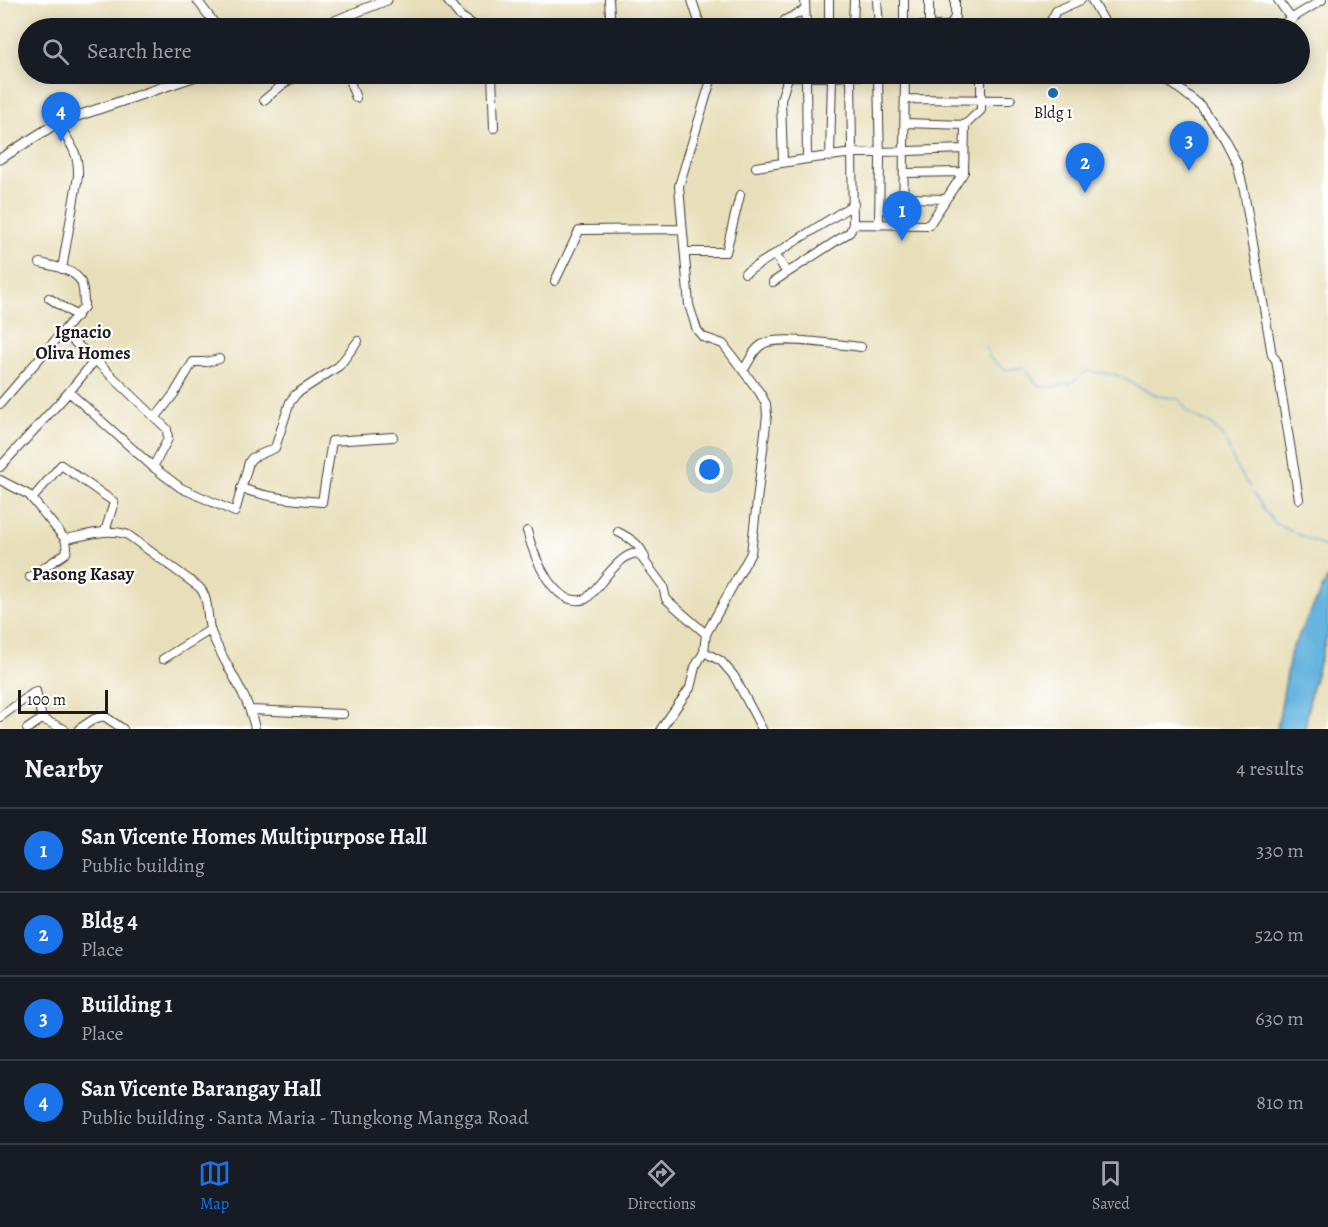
<!DOCTYPE html>
<meta charset="utf-8">
<style>
:root{--surface:#171b24;--page:#20242c;--text:#f1f3f6;--muted:#9ea1a6;--line:#363941;--accent:#1a73e8}
body{margin:0;font-family:Alegreya,serif;background:var(--page);color:var(--text)}
.scale{position:absolute;left:18px;bottom:15px;width:90px;box-sizing:border-box;padding-left:6px;border:3px solid #1c1c1c;border-top:0;font-size:16px;line-height:21px;white-space:nowrap;color:#1c1c1c;-webkit-text-stroke:4px #fff;paint-order:stroke}
.you{position:absolute;left:710px;top:470px;width:21px;height:21px;margin:-15px;border:4px solid #fff;border-radius:50%;background:#1a73e8;box-shadow:0 0 0 9px #1a73e833}
.badge{display:grid;place-items:center;width:39px;height:39px;border-radius:50%;background:var(--accent);color:#fff;font-size:20px;font-weight:700}
.pin{position:absolute;translate:-50% -50px;filter:drop-shadow(0 2px 3px #0008)}
.pin::after{content:'';position:absolute;top:32px;width:21px;height:18px;background:inherit;clip-path:polygon(0 0,100% 0,50% 100%)}
.list{margin:0;padding:0;list-style:none}
h2{display:flex;justify-content:space-between;align-items:center;height:78px;margin:0;padding:0 24px;font-size:26px}
h2 small{font-size:20px;font-weight:400;color:var(--muted)}
.list li{display:grid;grid-template-columns:39px 1fr auto;gap:18px;align-items:center;box-sizing:border-box;height:84px;padding:0 24px;border-top:2px solid var(--line)}
.list b{display:block;font-size:22px;white-space:nowrap}
.list p{margin:0;font-size:20px;white-space:nowrap;color:var(--muted)}
.list em{font-size:20px;font-style:normal;color:var(--muted)}
.icon{flex:none;width:33px;height:33px;fill:none;stroke:currentColor;stroke-width:2;stroke-linecap:round;stroke-linejoin:round}
.map{position:relative;flex:none;width:1328px;height:729px;overflow:hidden}
.search{position:absolute;background:var(--surface);box-shadow:0 3px 15px #0003;left:18px;right:18px;top:18px;height:66px;display:flex;align-items:center;gap:15px;box-sizing:border-box;padding:0 21px;border-radius:33px;color:var(--muted);font-size:22px}
.sheet{height:414px;background:var(--surface)}
nav{display:flex;justify-content:space-around;align-items:center;box-sizing:border-box;height:84px;border-top:2px solid var(--line);background:var(--surface);font-size:16px;color:var(--muted)}
nav a{display:grid;justify-items:center;gap:3px}
nav .on{color:var(--accent)}
.map>svg:first-child{display:block}
.water{fill:#66b5e0;stroke:#41687e;stroke-width:1.5}
.lines{fill:none;stroke-linecap:round;stroke-linejoin:round}
.stream{stroke:#66b5e0;stroke-width:1.5}
.minor-casing{stroke:#3b3934;stroke-width:10}
.major-casing{stroke:#3b3934;stroke-width:11}
.minor{stroke:#fff;stroke-width:8}
.major{stroke:#fff;stroke-width:9}
.poi-dot{fill:#1f6fb2;stroke:#fff;stroke-width:2}
.labels{text-anchor:middle;stroke-width:4.5;stroke-linejoin:round;paint-order:stroke}
.poi-label{font-size:16px;fill:#1c1c1c;stroke:#fff}
.neighbourhood-label{font-size:18px;font-weight:bold;fill:#1c1c1c;stroke:#fff}
</style>
<div class="map">
<svg width="1328" height="729" viewBox="0 0 1328 729">
<rect width="100%" height="100%" fill="#fff"/>
<filter id="ink" filterUnits="userSpaceOnUse"><feTurbulence type="fractalNoise" baseFrequency=".0167" numOctaves="2"/><feDisplacementMap in="SourceGraphic" scale="12" xChannelSelector="R" yChannelSelector="G"/><feConvolveMatrix kernelMatrix="1 2 1 2 8 2 1 2 1" color-interpolation-filters="sRGB"/></filter>
<filter id="wash" filterUnits="userSpaceOnUse"><feTurbulence type="fractalNoise" baseFrequency=".008" numOctaves="4" result="noise"/><feDisplacementMap in="SourceGraphic" scale="24" xChannelSelector="R" yChannelSelector="G"/><feGaussianBlur stdDeviation="1.35" result="paint"/><feColorMatrix in="noise" values="0 0 0 0 0 0 0 0 0 0 0 0 0 0 0 0 0 1.4 0 .05"/><feComposite in="paint" operator="in"/></filter>
<g filter="url(#wash)">
<rect width="100%" height="100%" fill="#e8dfba"/>
<!-- water -->
<path class="water" d="M 1328,577 L 1328,633 L 1311,691 L 1305,729 L 1277,729 L 1291,651 Z"/>
<g class="lines">
<!-- stream -->
<path class="stream" d="M 986,347 L 990,358 L 1005,370 L 1024,367 L 1038,385 L 1047,388 L 1072,383 L 1087,371 L 1116,375 L 1157,396 L 1180,399 L 1187,411 L 1199,419 L 1211,424 L 1224,438 L 1238,471 L 1250,487
M 1253,493 L 1266,513 L 1276,524 L 1328,548"/>
</g>
</g>
<g filter="url(#ink)">
<g class="lines">
<!-- minor casing -->
<g class="minor-casing">
<path id="minor" d="M 197,0 L 218,28
M 447,0 L 460,16 L 478,28
M 609,0 L 611,28
M 692,0 L 701,28
M 805,0 L 806,28
M 829,0 L 829,26
M 877,0 L 879,26
M 1092,0 L 1108,28
M 1278,0 L 1292,20
M 785,20 L 805,10
M 806,26 L 949,26
M 853,26 L 854,0
M 929,26 L 929,0
M 904,28 L 904,0
M 949,28 L 955,17 L 955,0
M 1047,28 L 1056,11 L 1081,0
M 1276,28 L 1322,0
M 347,74 L 356,98
M 492,74 L 494,128
M 1160,74 L 1200,105 L 1224,138 L 1237,163 L 1244,191 L 1272,355 L 1276,360 L 1299,499
M 806,75 L 807,159 L 853,153 L 964,149
M 788,76 L 832,77 L 905,74 L 981,75 L 981,110 L 965,125 L 964,172 L 929,225 L 853,224 L 851,75
M 878,76 L 880,160 L 879,225
M 905,99 L 1011,100
M 264,100 L 286,82 L 303,74
M 57,123 C 70,143 79,152 78,176 L 62,269
M 905,123 L 965,125
M 830,157 L 832,77
M 783,162 L 781,100 L 789,74
M 756,167 L 807,159
M 905,173 L 964,172
M 904,198 L 946,199
M 903,224 L 905,74
M 686,252 L 726,252 L 740,195
M 775,254 L 787,273
M 745,273 L 854,204
M 555,281 L 579,231 L 582,230 L 681,229
M 773,282 L 850,232 L 853,224
M 49,298 L 77,316
M 64,333 L 95,360 L 167,429 L 168,439 L 153,467
M 743,370 C 750,362 752,350 763,344 C 778,335 841,345 861,347
M 69,392 L 153,467 L 181,488 L 235,512 L 249,462 L 252,458 L 275,448 L 290,402 L 296,394 L 339,366 L 358,341
M 0,404 L 84,307 C 84,299 84,289 81,282 C 75,269 52,266 40,263
M 156,417 L 174,394 L 193,362 L 206,362 L 219,359
M 0,467 L 69,392 L 95,360
M 0,480 L 29,495 L 65,539 C 85,536 108,527 128,535 L 199,587 C 210,598 206,618 211,632 C 224,665 248,693 255,729
M 241,488 C 268,498 294,500 322,502 L 332,441 L 393,437
M 32,499 L 61,465 L 114,502 L 105,532
M 527,531 C 534,556 553,609 586,599 C 599,588 622,549 639,554 L 663,586 L 666,599 L 706,634
M 618,532 C 630,538 641,545 645,558
M 30,577 L 66,553 L 67,547 L 65,539
M 704,652 L 721,661 L 734,676 L 762,729
M 163,659 L 210,630
M 251,710 L 343,714
M 0,717 L 36,691 L 42,719 L 64,729
M 27,729 L 42,719
M 79,729 L 94,719 L 104,716 L 123,729
M 661,729 L 690,688 L 695,667 L 704,652 L 706,634 L 751,553 L 767,415 L 766,404 L 760,393 L 723,344 L 703,337 L 697,330 L 689,305 L 679,186 L 711,80 L 711,74"/>
</g>
<!-- major casing -->
<g class="major-casing">
<path id="major" d="M 317,28 L 387,0
M 0,159 L 57,123 L 202,74"/>
</g>
<!-- minor -->
<use href="#minor" class="minor"/>
<!-- major -->
<use href="#major" class="major"/>
</g>
</g>
<!-- markers -->
<circle class="poi-dot" cx="1053" cy="93" r="6"/>
<g class="labels">
<!-- poi labels -->
<g class="poi-label">
<text x="1053" y="118">Bldg 1</text>
</g>
<!-- neighbourhood labels -->
<g class="neighbourhood-label">
<text x="83" y="338">Ignacio<tspan x="83" dy="21">Oliva Homes</tspan></text>
<text x="83" y="580">Pasong Kasay</text>
</g>
</g>
</svg>
<div class="scale">100 m</div>
<div class="you"></div>
<div class="pin badge" style="left:902px;top:241px">1</div>
<div class="pin badge" style="left:1085px;top:193px">2</div>
<div class="pin badge" style="left:1189px;top:171px">3</div>
<div class="pin badge" style="left:61px;top:142px">4</div>
<div class="search"><svg class="icon" aria-label="search" viewBox="0 0 24 24"><circle cx="10" cy="10" r="6"/><path d="M15 15l6 6"/></svg>Search here</div>
</div>
<section class="sheet">
<h2>Nearby<small>4 results</small></h2>
<ul class="list">
<li><span class="badge">1</span><div><b>San Vicente Homes Multipurpose Hall</b><p>Public building</p></div><em>330 m</em></li>
<li><span class="badge">2</span><div><b>Bldg 4</b><p>Place</p></div><em>520 m</em></li>
<li><span class="badge">3</span><div><b>Building 1</b><p>Place</p></div><em>630 m</em></li>
<li><span class="badge">4</span><div><b>San Vicente Barangay Hall</b><p>Public building · Santa Maria - Tungkong Mangga Road</p></div><em>810 m</em></li>
</ul>
</section>
<nav>
<a class="on"><svg class="icon" aria-label="map" viewBox="0 0 24 24"><path d="M3 6l6-2 6 2 6-2v14l-6 2-6-2-6 2zM9 4v14M15 6v14"/></svg>Map</a>
<a><svg class="icon" aria-label="directions" viewBox="0 0 24 24"><path d="M12 3l9 9-9 9-9-9zM9 14v-3h6M13 9l2 2-2 2"/></svg>Directions</a>
<a><svg class="icon" aria-label="saved" viewBox="0 0 24 24"><path d="M7 4h10v16l-5-4-5 4z"/></svg>Saved</a>
</nav>
